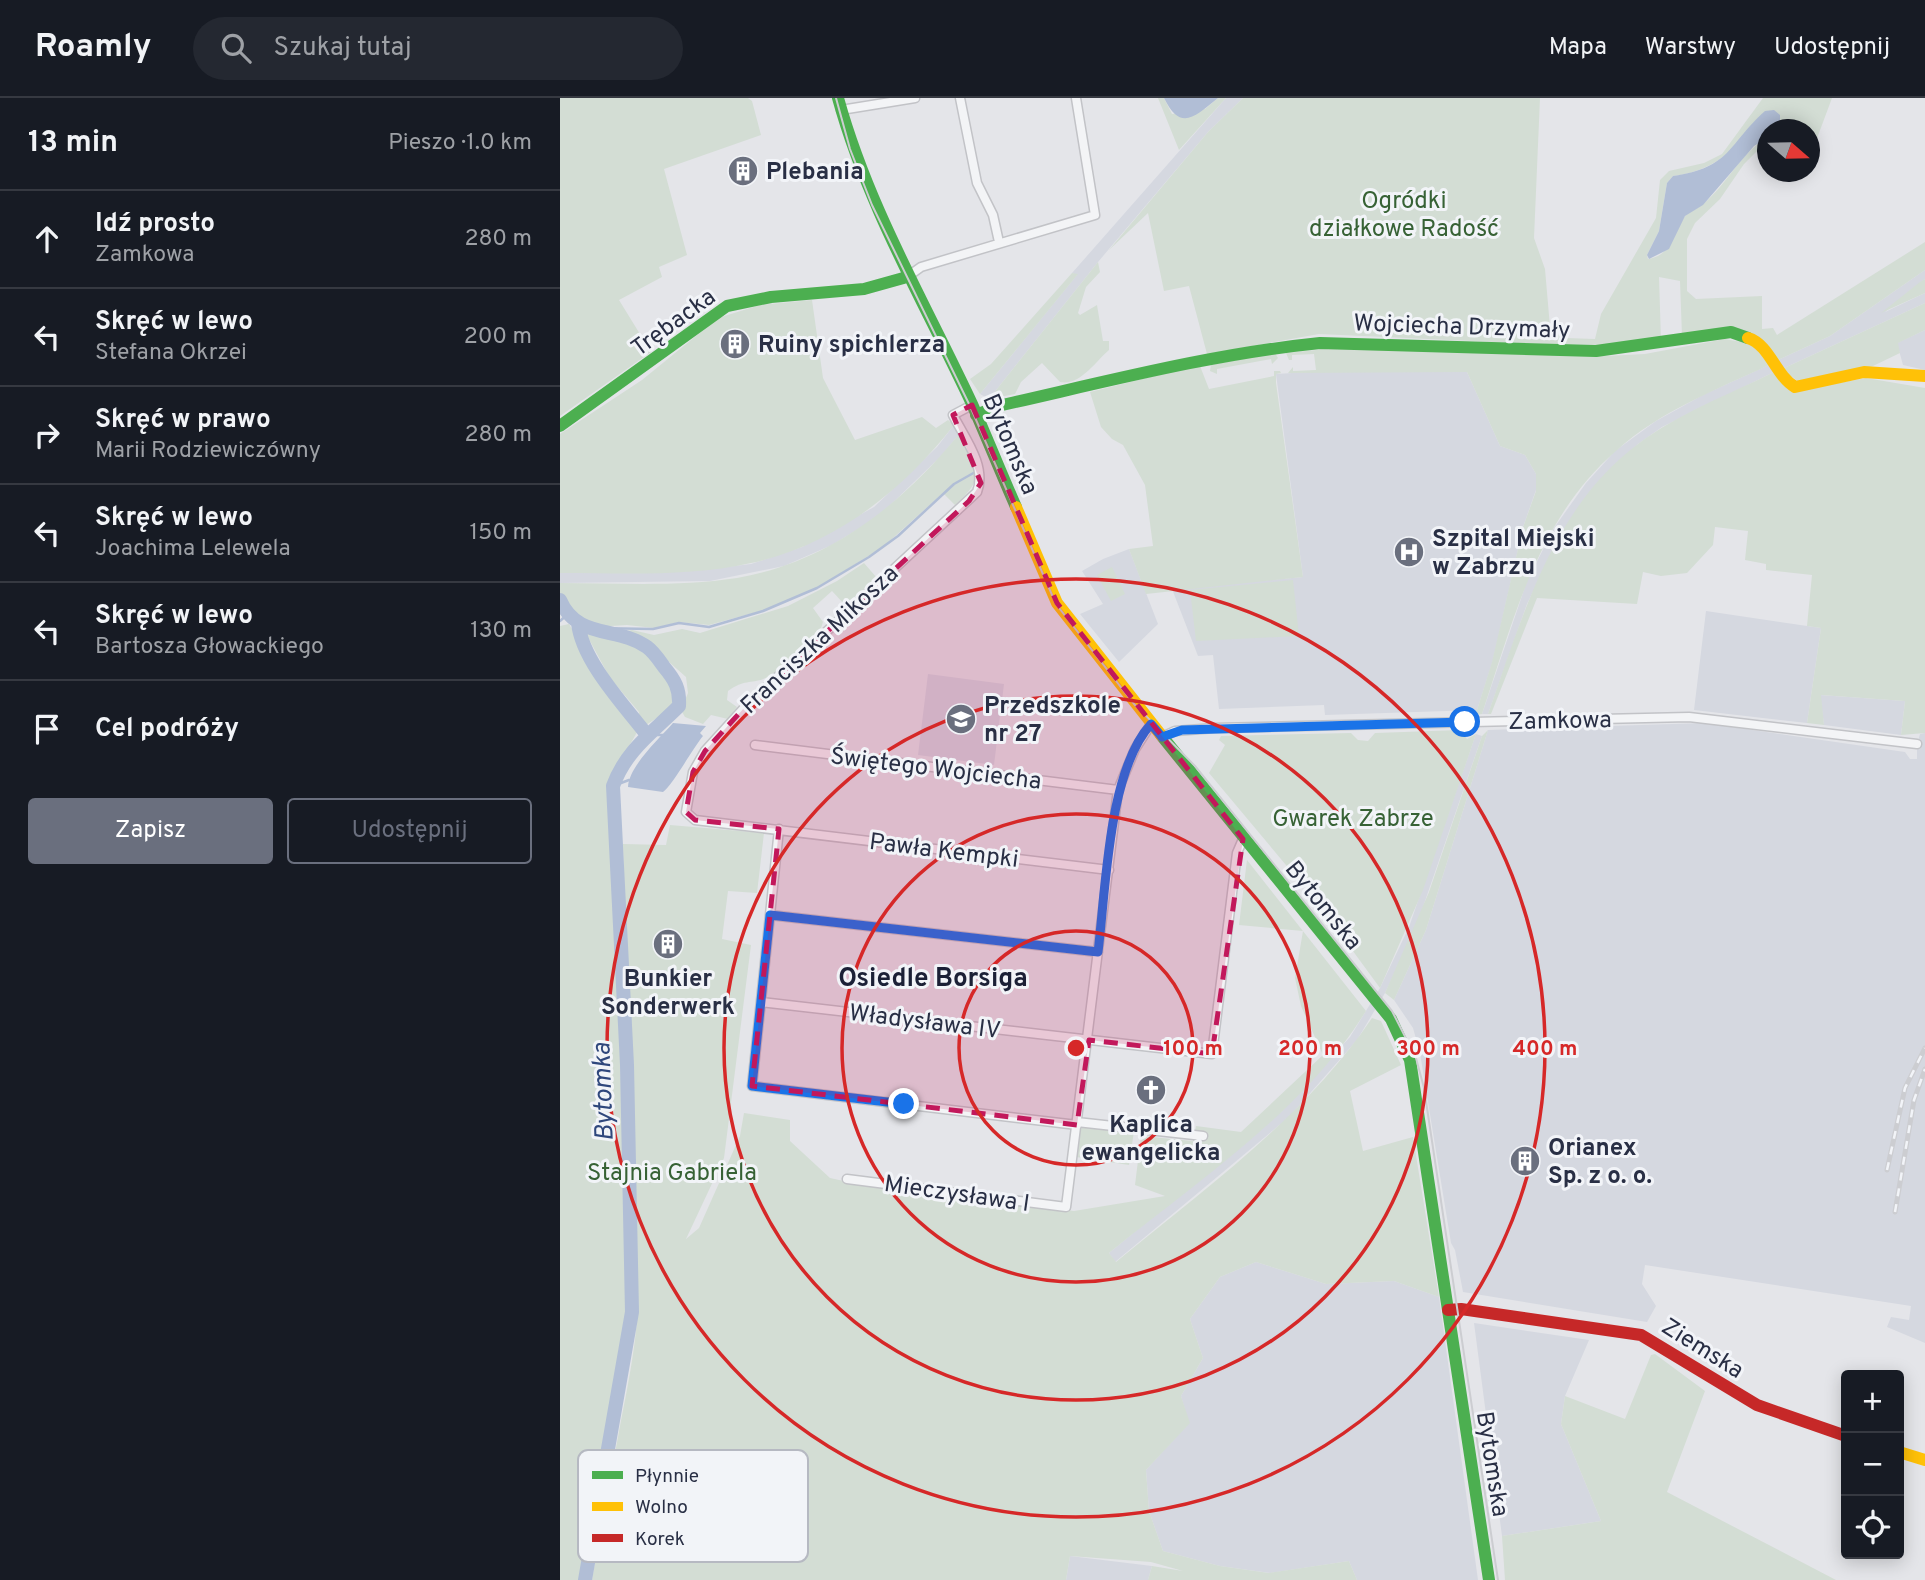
<!DOCTYPE html>
<html lang="pl">
<meta charset="utf-8">
<style>
:root{--surface:#171b24;--page:#242831;--text:#f1f3f6;--muted:#9ea1a6;--line:#363941;--accent:#6a6f7e}
body{margin:0;font-family:Overpass,sans-serif;background:var(--page);color:var(--text)}
.controls{position:absolute;right:21px;bottom:21px;display:grid;overflow:hidden;border-radius:7px;box-shadow:0 4px 18px #0003}
.controls button{width:63px;height:63px;display:grid;place-items:center;padding:0;border:0;border-bottom:2px solid var(--line);background:var(--surface);color:var(--text);font:35px sans-serif}
.compass{position:absolute;left:1197px;top:21px;width:63px;height:63px;border-radius:50%;background:var(--surface);box-shadow:0 4px 18px #0003;rotate:110deg}
.stop{position:absolute;width:21px;height:21px;margin:-16px;border:5px solid #1a73e8;border-radius:50%;background:#fff}
.stop.end{background:#1a73e8;border-color:#fff;box-shadow:0 2px 7px #0008}
.list{margin:0;padding:0;list-style:none}
h2{display:flex;justify-content:space-between;align-items:center;height:91px;margin:0;padding:0 28px;font-size:30px}
h2 small{font-size:23px;font-weight:400;color:var(--muted)}
.list li{display:grid;grid-template-columns:46px 1fr auto;gap:21px;align-items:center;box-sizing:border-box;height:98px;padding:0 28px;border-top:2px solid var(--line)}
.list b{display:block;font-size:26px;white-space:nowrap}
.list p{margin:0;font-size:23px;white-space:nowrap;color:var(--muted)}
.list em{font-size:23px;font-style:normal;color:var(--muted)}
.actions{display:flex;gap:14px;padding:21px 28px}
.actions a{flex:1;padding:16px 0;border:2px solid var(--accent);border-radius:7px;text-align:center;font-size:24px;color:var(--accent)}
.actions .main{background:var(--accent);color:#fff}
.icon{flex:none;width:38px;height:38px;fill:none;stroke:currentColor;stroke-width:2;stroke-linecap:round;stroke-linejoin:round}
.map{position:relative;flex:none;width:1365px;height:1482px;overflow:hidden}
header{display:flex;align-items:center;gap:42px;box-sizing:border-box;height:98px;padding:0 35px;background:var(--surface);border-bottom:2px solid var(--line)}
header strong{font-size:33px}
nav{display:flex;gap:38px;margin-inline-start:auto;font-size:24px}
.search{width:490px;height:63px;background:var(--page);display:flex;align-items:center;gap:18px;box-sizing:border-box;padding:0 24px;border-radius:38px;color:var(--muted);font-size:26px}
main{display:flex}
aside{flex:1;background:var(--surface)}
.map>svg:first-child{display:block}
.built{fill:#d5d8e0}
.green{fill:#d3ddd4}
.water{fill:#b1bed6}
.lines{fill:none;stroke-linecap:round;stroke-linejoin:round}
.stream{stroke:#b1bed6;stroke-width:2.5}
.river{stroke:#b1bed6;stroke-width:14}
.street-casing{stroke:#c2c3c7;stroke-width:11}
.street{stroke:#f3f4f6;stroke-width:8}
.fast{stroke:#4caf50;stroke-width:12}
.slow{stroke:#ffc107;stroke-width:12}
.jam{stroke:#c62828;stroke-width:12}
.tram{stroke:#cccdd1;stroke-width:2}
.rail-casing{stroke:#cccdd1;stroke-width:5}
.rail{stroke:#f2f4f8;stroke-width:2.5;stroke-dasharray:8;stroke-linecap:butt}
.route{stroke:#1a73e8;stroke-width:9}
.marked{fill:#c2185b;fill-opacity:0.2;stroke:#c2185b;stroke-width:5;stroke-dasharray:14 9;stroke-linejoin:round}
.ring{fill:none;stroke:#d62828;stroke-width:3.5}
.labels{text-anchor:middle;stroke-width:6;stroke-linejoin:round;paint-order:stroke}
.poi-label{font-size:24px;font-weight:bold;fill:#292f45;stroke:#f2f4f8;text-anchor:start}
.park-label{font-size:24px;fill:#376235;stroke:#f2f4f8}
.street-label{font-size:24px;fill:#292f45;stroke:#f2f4f8}
.neighbourhood-label{font-size:26px;font-weight:bold;fill:#1b2036;stroke:#f2f4f8}
.water-label{font-size:26px;font-style:italic;fill:#2f477c;stroke:#f2f4f8}
.key{fill:#f2f4f8;stroke:#b6b9c2;stroke-width:2}
.key-label{font-size:19px;fill:#292f45}
.centre{fill:#d62828;stroke:#f2f4f8;stroke-width:3.5}
.ring-label{font-size:21px;text-anchor:middle;font-weight:bold;fill:#d62828;stroke:#f2f4f8;stroke-width:6;stroke-linejoin:round;paint-order:stroke}
</style>
<header>
<strong>Roamly</strong>
<div class="search"><svg class="icon" aria-label="search" viewBox="0 0 24 24"><circle cx="10" cy="10" r="6"/><path d="M15 15l6 6"/></svg>Szukaj tutaj</div>
<nav><a>Mapa</a><a>Warstwy</a><a>Udostępnij</a></nav>
</header>
<main>
<aside>
<h2>13 min<small>Pieszo · 1.0 km</small></h2>
<ul class="list">
<li><svg class="icon" aria-label="ahead" viewBox="0 0 24 24"><path d="M12 20V5M6 11l6-6 6 6"/></svg><div><b>Idź prosto</b><p>Zamkowa</p></div><em>280 m</em></li>
<li><svg class="icon" aria-label="left" viewBox="0 0 24 24"><path d="M17 20v-9H6M10 6l-5 5 5 5"/></svg><div><b>Skręć w lewo</b><p>Stefana Okrzei</p></div><em>200 m</em></li>
<li><svg class="icon" aria-label="right" viewBox="0 0 24 24"><path d="M7 20v-9h11M14 6l5 5-5 5"/></svg><div><b>Skręć w prawo</b><p>Marii Rodziewiczówny</p></div><em>280 m</em></li>
<li><svg class="icon" aria-label="left" viewBox="0 0 24 24"><path d="M17 20v-9H6M10 6l-5 5 5 5"/></svg><div><b>Skręć w lewo</b><p>Joachima Lelewela</p></div><em>150 m</em></li>
<li><svg class="icon" aria-label="left" viewBox="0 0 24 24"><path d="M17 20v-9H6M10 6l-5 5 5 5"/></svg><div><b>Skręć w lewo</b><p>Bartosza Głowackiego</p></div><em>130 m</em></li>
<li><svg class="icon" aria-label="arrive" viewBox="0 0 24 24"><path d="M6 21V4h12l-3 4 3 4H6"/></svg><div><b>Cel podróży</b></div></li>
</ul>
<div class="actions"><a class="main">Zapisz</a><a>Udostępnij</a></div>
</aside>
<div class="map">
<svg width="1365" height="1482" viewBox="0 0 1365 1482">
<rect width="100%" height="100%" fill="#e4e5e9"/>
<!-- built -->
<path class="built" d="M 666,0 L 683,0 L 648,34 L 538,164 L 429,301 L 420,296 L 517,177 L 512,175 Z
M 1365,172 L 1365,181 L 1325,214 L 1365,195 L 1365,205 L 1222,271 L 1218,262 L 1270,238 Z
M 1365,232 L 1365,272 L 1343,267 L 1337,245 Z
M 1209,267 L 1214,274 L 1102,329 L 1078,346 L 1033,390 L 1002,434 L 967,506 L 928,616 L 922,616 L 967,483 L 994,430 L 1026,385 L 1055,353 L 1096,323 L 1143,297 Z
M 781,272 L 907,274 L 940,348 L 965,357 L 976,376 L 976,392 L 963,429 L 933,562 L 917,612 L 765,617 L 764,607 L 659,611 L 653,557 L 638,558 L 612,491 L 743,479 L 716,276 Z
M 394,327 L 400,335 L 382,357 L 318,419 L 272,447 L 224,468 L 150,483 L 0,485 L 0,475 L 149,471 L 191,466 L 242,449 L 314,409 L 377,349 Z
M 569,451 L 598,526 L 559,564 L 520,516 L 543,506 L 522,473 L 543,461 Z
M 1146,513 L 1261,530 L 1247,625 L 1134,612 Z
M 368,576 L 444,586 L 434,667 L 358,657 Z
M 1260,597 L 1345,603 L 1341,637 L 1264,627 Z
M 1144,625 L 1345,654 L 1350,661 L 1357,661 L 1357,646 L 1360,636 L 1365,635 L 1365,1245 L 1327,1229 L 1331,1219 L 1349,1222 L 1351,1208 L 1085,1167 L 1082,1186 L 1096,1208 L 1087,1224 L 903,1194 L 895,1152 L 891,1145 L 860,955 L 853,930 L 834,902 L 866,832 L 928,632 Z
M 916,636 L 922,638 L 855,832 L 825,895 L 797,942 L 729,1019 L 555,1164 L 549,1155 L 723,1012 L 790,939 L 820,890 L 849,829 Z
M 696,1164 L 766,1186 L 834,1183 L 879,1199 L 918,1482 L 797,1482 L 789,1463 L 710,1475 L 660,1468 L 603,1453 L 589,1413 L 586,1372 L 629,1325 L 621,1298 L 643,1260 L 630,1221 L 660,1179 Z
M 914,1225 L 1029,1242 L 1005,1298 L 1001,1326 L 1041,1423 L 942,1438 Z
M 510,1458 L 592,1468 L 588,1482 L 506,1482 Z"/>
<!-- green -->
<path class="green" d="M 0,0 L 188,0 L 192,3 L 201,37 L 104,71 L 127,157 L 99,169 L 102,179 L 59,202 L 91,254 L 0,318 Z
M 598,0 L 604,0 L 612,16 L 645,11 L 658,0 L 666,0 L 619,52 Z
M 683,0 L 980,0 L 974,140 L 985,171 L 990,229 L 997,236 L 1006,240 L 1035,241 L 1041,216 L 1096,120 L 1100,82 L 1109,73 L 1144,65 L 1162,56 L 1203,0 L 1272,0 L 1253,51 L 1250,52 L 1250,32 L 1215,31 L 1220,27 L 1188,32 C 1169,60 1145,74 1113,78 L 1107,85 L 1099,133 L 1087,157 L 1088,161 C 1113,157 1114,134 1125,118 C 1130,112 1138,111 1143,106 C 1168,86 1179,56 1207,40 L 1207,51 L 1197,53 L 1184,66 L 1160,101 L 1135,125 L 1127,141 L 1127,193 L 1136,201 L 1202,198 L 1202,231 L 1213,230 L 1217,237 L 1365,144 L 1365,172 L 1270,238 L 1218,262 L 1207,246 L 1191,235 L 1122,238 L 1120,183 L 1099,179 L 1101,243 L 1051,247 L 956,245 L 759,236 L 647,256 L 629,188 L 604,193 L 588,115 L 549,152 L 648,34 Z
M 538,164 L 540,174 L 526,189 L 518,215 L 520,217 L 537,207 L 543,243 L 549,243 L 549,252 C 535,264 520,288 500,284 L 482,265 L 461,284 L 455,296 L 429,301 Z
M 512,175 L 518,176 L 420,296 L 410,281 L 431,266 Z
M 1365,181 L 1365,195 L 1321,215 L 1360,184 Z
M 252,202 L 263,280 L 295,342 L 362,319 L 376,330 L 388,322 L 394,327 C 342,393 275,447 191,465 C 130,479 63,475 0,475 L 0,336 L 82,282 L 158,220 L 200,207 Z
M 1365,205 L 1365,232 L 1338,245 L 1340,255 L 1313,268 L 1240,285 L 1222,271 Z
M 1165,241 L 1192,246 L 1209,267 C 1156,292 1100,313 1056,353 C 978,420 953,523 922,616 L 914,617 L 912,612 L 917,612 L 932,564 L 963,429 L 976,393 L 976,376 L 965,357 L 940,348 L 907,274 L 728,275 L 733,269 L 733,273 L 756,272 L 754,256 L 732,257 L 732,262 L 729,262 L 726,255 L 777,250 L 1045,258 L 1085,256 Z
M 715,255 L 718,260 L 712,266 L 711,261 L 657,271 L 657,276 L 650,273 L 651,267 Z
M 635,268 L 640,268 L 649,291 L 714,278 L 714,273 L 720,273 L 721,275 L 716,276 L 716,285 L 743,479 L 586,496 L 569,451 L 593,448 L 585,387 L 563,347 L 552,341 L 541,329 L 530,294 Z
M 1214,274 L 1235,293 L 1306,280 L 1365,290 L 1365,635 L 1341,637 L 1345,603 L 1261,597 L 1264,627 L 1247,625 L 1261,530 L 1247,528 L 1252,477 L 1206,472 L 1206,466 L 1185,462 L 1188,433 L 1155,429 L 1153,447 L 1127,475 L 1101,478 L 1083,474 L 1077,506 L 977,500 L 931,616 L 928,616 C 962,520 992,410 1078,346 C 1119,315 1168,297 1214,274 Z
M 400,335 C 416,372 428,378 395,407 L 383,395 L 323,449 L 258,489 L 204,512 L 149,527 L 119,524 L 94,530 L 67,527 L 34,529 L 13,518 L 0,495 L 0,485 C 58,485 119,489 177,480 C 270,464 342,406 400,335 Z
M 304,465 L 317,480 L 285,507 L 272,493 L 253,510 L 263,524 L 261,530 C 245,545 227,569 208,579 C 191,587 186,580 168,593 L 167,602 L 177,609 L 168,621 L 151,617 L 143,626 L 125,619 L 121,612 L 128,595 L 126,579 L 83,541 L 62,534 L 72,532 L 94,537 L 122,531 L 140,535 L 228,508 L 277,483 Z
M 552,469 L 565,496 L 551,503 L 537,477 Z
M 733,482 L 739,538 L 636,543 L 630,492 Z
M 9,526 L 64,618 L 79,629 C 73,647 52,666 49,689 L 71,1225 L 22,1482 L 0,1482 L 0,528 Z
M 24,532 C 63,535 116,562 118,606 L 83,629 L 78,623 L 79,614 L 50,580 Z
M 900,632 L 907,641 L 916,636 L 863,792 L 820,890 L 757,804 L 758,793 L 751,786 L 741,785 L 649,675 L 665,647 L 659,642 L 661,638 L 791,635 L 798,642 L 808,643 L 815,635 Z
M 928,632 L 866,832 L 834,902 L 825,895 L 869,794 L 922,638 Z
M 110,727 L 204,735 L 197,795 L 168,793 L 162,841 L 191,847 L 164,1060 L 126,1141 L 139,1130 L 180,1038 L 184,1015 L 230,1022 L 230,1043 L 270,1080 L 288,1084 L 514,1113 L 605,1098 L 575,1087 L 581,1038 L 633,1043 L 636,1028 L 681,1034 L 763,957 L 741,908 L 735,880 L 743,833 L 679,827 L 687,762 L 806,913 C 744,1013 639,1082 549,1155 L 556,1164 C 647,1089 745,1019 812,920 L 821,923 L 841,967 L 790,993 L 803,1053 L 853,1039 L 879,1199 L 834,1183 L 766,1186 L 696,1164 L 660,1179 L 630,1221 L 643,1260 L 621,1298 L 630,1325 L 586,1372 L 589,1413 L 603,1453 L 660,1468 L 709,1475 L 789,1463 L 797,1482 L 588,1482 L 592,1468 L 623,1473 L 591,1464 L 510,1458 L 506,1482 L 32,1482 C 40,1434 49,1387 58,1339 C 73,1260 86,1208 72,1127 L 63,746 L 106,747 Z
M 526,1028 L 574,1033 L 569,1067 L 516,1059 L 520,1031 Z
M 1095,1256 L 1145,1293 L 1107,1394 L 1276,1482 L 945,1482 L 942,1438 L 1041,1423 L 1001,1326 L 1005,1298 L 1065,1321 L 1091,1257 Z"/>
<!-- water -->
<path class="water" d="M 604,0 L 658,0 C 634,19 621,34 604,0 Z
M 1214,12 L 1220,17 L 1220,27 L 1215,31 L 1208,32 L 1207,40 L 1194,48 L 1143,107 L 1125,118 L 1109,151 L 1089,161 L 1087,157 L 1099,133 L 1107,85 L 1113,78 C 1171,70 1168,46 1205,13 Z
M 113,625 L 146,628 L 140,635 L 143,638 C 133,650 112,688 103,694 L 68,689 C 69,668 99,641 113,625 Z"/>
<g class="lines">
<!-- stream -->
<path class="stream" d="M 0,523 L 8,516
M 33,530 L 93,531 L 119,525 L 149,529 L 203,513 L 257,490 L 309,459 L 338,438 L 394,386 L 417,373
M 87,637 L 103,637
M 53,688 L 69,682"/>
<!-- river -->
<path class="river" d="M 0,502 C 17,542 58,528 87,549 C 94,554 99,562 104,569 C 115,582 120,591 119,608 C 93,634 66,652 53,688 L 67,967 L 72,1214 L 25,1482
M 18,525 C 22,563 64,607 87,637"/>
<!-- street casing -->
<g class="street-casing">
<path id="street" d="M 400,0 L 417,85 L 433,117 L 439,144
M 281,12 L 355,0
M 347,179 L 361,169 L 535,117 L 516,0
M 412,307 L 393,317 C 404,339 427,368 417,394 L 185,609 L 145,653 L 133,674 L 126,714 L 135,722 L 549,772
M 602,639 L 615,633 L 655,630 L 1129,619 L 1357,646
M 195,647 L 558,692
M 219,731 L 192,988 L 517,1027
M 210,817 L 538,854
M 201,904 L 652,956 L 677,755 L 683,741
M 517,1024 L 643,1038
M 287,1081 L 506,1109 L 558,692 L 575,651 L 591,626"/>
</g>
<!-- street -->
<use href="#street" class="street"/>
<!-- fast -->
<path class="fast" d="M 278,0 C 308,109 365,205 412,306 C 427,340 441,375 456,409
M 416,317 L 438,308 C 545,284 651,256 760,245 L 1036,253 L 1171,234 L 1188,240
M 0,328 L 167,208 L 211,199 L 304,191 L 347,179
M 601,637 L 831,921 L 850,962 L 929,1482"/>
<!-- slow -->
<path class="slow" d="M 1188,240 C 1210,247 1215,277 1235,289 L 1304,274 L 1365,278
M 456,409 L 497,505 L 601,637
M 1339,1354 L 1365,1362"/>
<!-- jam -->
<path class="jam" d="M 888,1212 L 901,1211 L 1081,1237 L 1197,1307 L 1286,1338"/>
<!-- tram -->
<path class="tram" d="M 276,0 L 290,51 L 312,107 L 410,308 L 496,506 L 574,606 L 635,668 L 832,913 L 856,960 L 864,990 L 938,1482"/>
<!-- rail casing -->
<g class="rail-casing">
<path id="rail" d="M 1327,1072 L 1345,990 L 1365,950
M 1335,1114 L 1354,1002 L 1365,971"/>
</g>
<!-- rail -->
<use href="#rail" class="rail"/>
</g>
<g class="lines">
<!-- route -->
<path class="route" d="M 344,1006 L 192,988 L 210,817 L 538,854 C 546,791 548,673 591,626 L 602,639 L 622,632 L 905,624"/>
</g>
<!-- marked area -->
<path class="marked" d="M 412,307 L 497,505 L 683,741 L 652,956 L 529,942 L 517,1027 L 192,988 L 219,731 L 135,722 L 126,714 L 133,674 L 145,653 L 185,609 L 409,403 L 421,385 L 393,317 Z"/>
<!-- distance rings -->
<g class="ring">
<circle cx="516" cy="950" r="117"/>
<circle cx="516" cy="950" r="234"/>
<circle cx="516" cy="950" r="352"/>
<circle cx="516" cy="950" r="469"/>
</g>
<!-- icons -->
<defs>
<g id="building-disc" transform="scale(1.575)"><circle r="9.5" fill="#6a6f7e" stroke="#f2f4f8"/><path d="M-4-6H4V6H1V3H-1V6H-4ZM-2.5-4.3h1.7v1.8h-1.7ZM.8-4.3h1.7v1.8H.8ZM-2.5-1h1.7V.8h-1.7ZM.8-1h1.7V.8H.8Z" fill="#fff"/></g>
<g id="hospital-disc" transform="scale(1.575)"><circle r="9.5" fill="#6a6f7e" stroke="#f2f4f8"/><path d="M-5-5h3v3.5h4V-5h3V5h-3V1.5h-4V5h-3Z" fill="#fff"/></g>
<g id="school-disc" transform="scale(1.575)"><circle r="9.5" fill="#6a6f7e" stroke="#f2f4f8"/><path d="M0-5L7-2L0 1L-7-2ZM-4 1L0 2.5L4 1V4Q0 6-4 4Z" fill="#fff"/></g>
<g id="church-disc" transform="scale(1.575)"><circle r="9.5" fill="#6a6f7e" stroke="#f2f4f8"/><path d="M-1.2-6h2.4v3.5h3.3v2.4h-3.3V6h-2.4V-.1h-3.3v-2.4h3.3Z" fill="#fff"/></g>
</defs>
<g fill-rule="evenodd">
<use href="#building-disc" x="183" y="73"/>
<use href="#building-disc" x="175" y="246"/>
<use href="#hospital-disc" x="849" y="454"/>
<use href="#school-disc" x="401" y="621"/>
<use href="#building-disc" x="108" y="846"/>
<use href="#church-disc" x="591" y="992"/>
<use href="#building-disc" x="965" y="1063"/>
</g>
<g class="labels">
<!-- poi labels -->
<g class="poi-label">
<text x="206" y="81">Plebania</text>
<text x="198" y="254">Ruiny spichlerza</text>
<text x="872" y="448">Szpital Miejski<tspan x="872" dy="28">w Zabrzu</tspan></text>
<text x="424" y="615">Przedszkole<tspan x="424" dy="28">nr 27</tspan></text>
<text x="108" y="888" text-anchor="middle">Bunkier<tspan x="108" dy="28">Sonderwerk</tspan></text>
<text x="591" y="1034" text-anchor="middle">Kaplica<tspan x="591" dy="28">ewangelicka</tspan></text>
<text x="988" y="1057">Orianex<tspan x="988" dy="28">Sp. z o. o.</tspan></text>
</g>
<!-- park labels -->
<g class="park-label">
<text x="844" y="110">Ogródki<tspan x="844" dy="28">działkowe Radość</tspan></text>
<text x="793" y="728">Gwarek Zabrze</text>
<text x="112" y="1082">Stajnia Gabriela</text>
</g>
<!-- street labels -->
<g class="street-label">
<text transform="translate(113 224) rotate(-36)" y="8">Trębacka</text>
<text transform="translate(902 228) rotate(2)" y="8">Wojciecha Drzymały</text>
<text transform="translate(451 346) rotate(67)" y="8">Bytomska</text>
<text transform="translate(259 541) rotate(-43)" y="8">Franciszka Mikosza</text>
<text transform="translate(1000 622) rotate(-1)" y="8">Zamkowa</text>
<text transform="translate(376 670) rotate(7)" y="8">Świętego Wojciecha</text>
<text transform="translate(384 752) rotate(7)" y="8">Pawła Kempki</text>
<text transform="translate(764 807) rotate(51)" y="8">Bytomska</text>
<text transform="translate(365 923) rotate(7)" y="8">Władysława IV</text>
<text transform="translate(397 1095) rotate(8)" y="8">Mieczysława I</text>
<text transform="translate(1143 1250) rotate(32)" y="8">Ziemska</text>
<text transform="translate(933 1366) rotate(81)" y="8">Bytomska</text>
</g>
<!-- neighbourhood labels -->
<g class="neighbourhood-label">
<text x="373" y="888">Osiedle Borsiga</text>
</g>
<!-- water labels -->
<g class="water-label">
<text transform="translate(42 994) rotate(-92)" y="9">Bytomka</text>
</g>
</g>
<!-- legend -->
<rect x="18" y="1352" width="230" height="112" rx="10" class="key"/>
<rect x="32" y="1373" width="31" height="8" fill="#4caf50"/>
<rect x="32" y="1404" width="31" height="9" fill="#ffc107"/>
<rect x="32" y="1436" width="31" height="8" fill="#c62828"/>
<g class="key-label">
<text x="75" y="1384">Płynnie</text>
<text x="75" y="1415">Wolno</text>
<text x="75" y="1447">Korek</text>
</g>
<circle cx="516" cy="950" r="10" class="centre"/>
<g class="ring-label">
<text x="633" y="957">100 m</text>
<text x="750" y="957">200 m</text>
<text x="868" y="957">300 m</text>
<text x="985" y="957">400 m</text>
</g>
</svg>
<div class="controls">
<button>+</button>
<button>−</button>
<button><svg class="icon" aria-label="locate" viewBox="0 0 24 24"><circle cx="12" cy="12" r="6"/><path d="M12 2v4M12 18v4M2 12h4M18 12h4"/></svg></button>
</div>
<svg class="compass" viewBox="-18 -18 36 36"><path d="M0-13l5 13h-10z" fill="#e53935"/><path d="M0 13l5-13h-10z" fill="#9ea1a6"/></svg>
<div class="stop" style="left:905px;top:624px"></div>
<div class="stop end" style="left:344px;top:1006px"></div>
</div>
</main>
